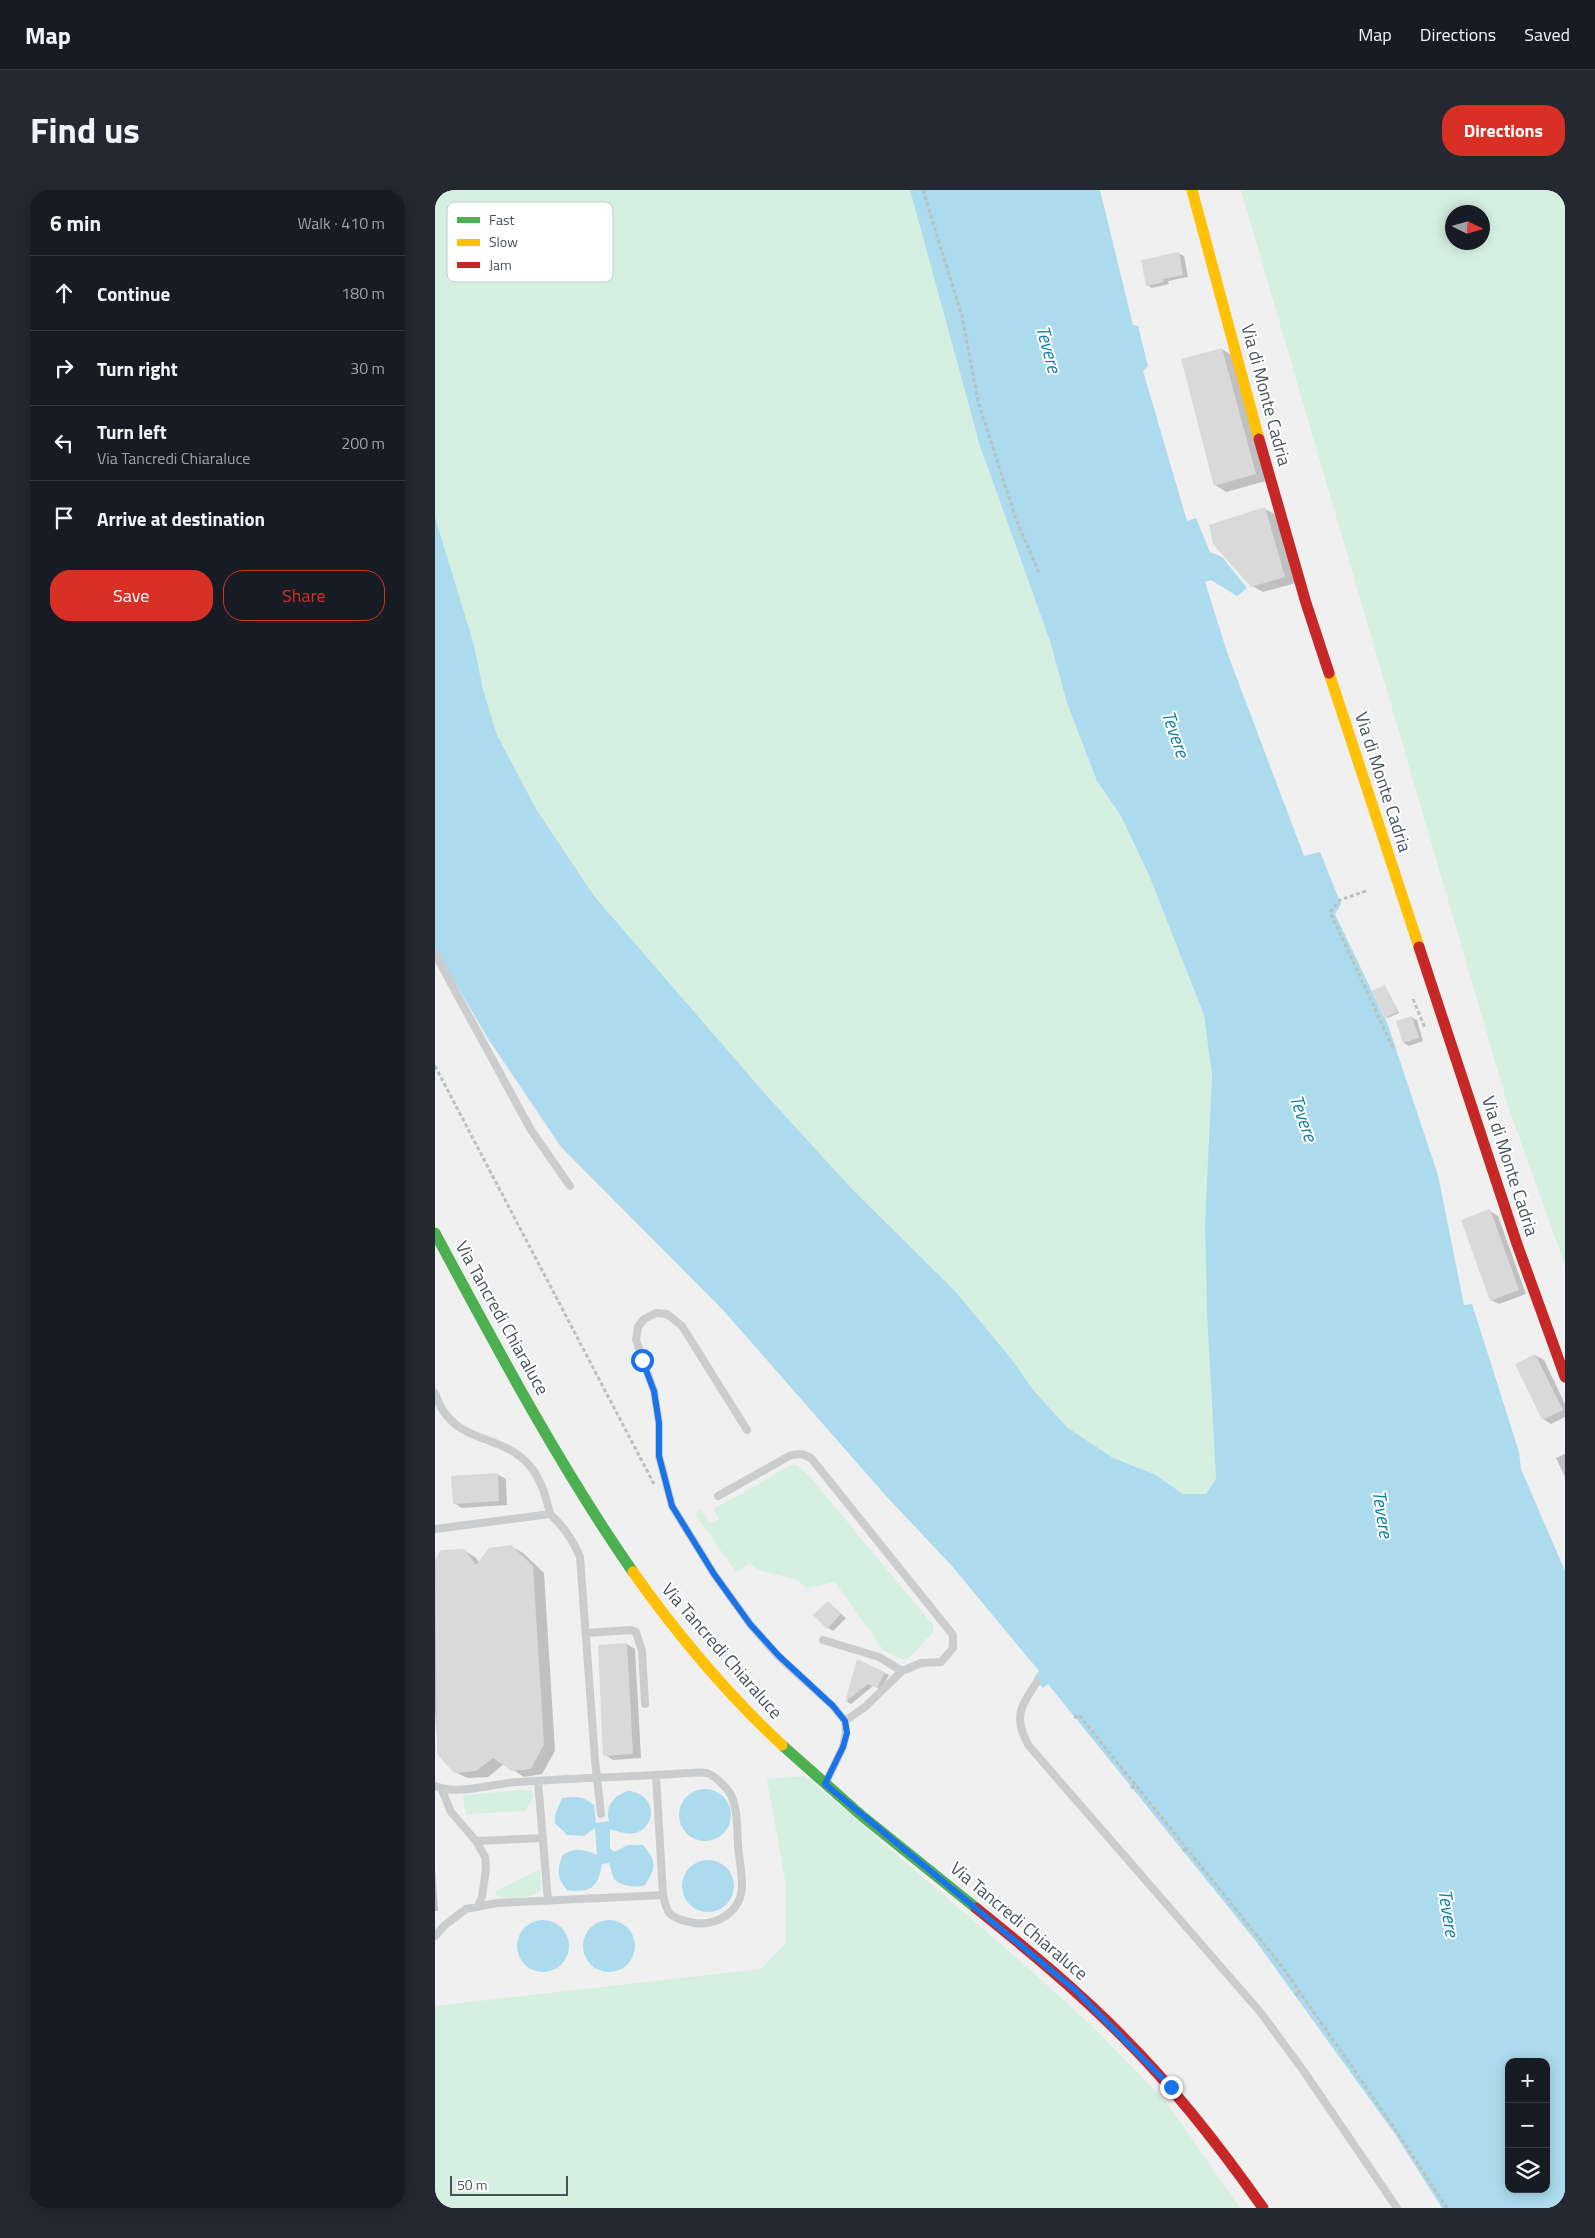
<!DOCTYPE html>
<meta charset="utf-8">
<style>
:root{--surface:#171b24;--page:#242831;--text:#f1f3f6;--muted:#9ea1a6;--line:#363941;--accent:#d93025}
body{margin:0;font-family:"Titillium Web",sans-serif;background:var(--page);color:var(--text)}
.controls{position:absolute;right:15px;bottom:15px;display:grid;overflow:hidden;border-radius:10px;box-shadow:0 2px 12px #0003}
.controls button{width:45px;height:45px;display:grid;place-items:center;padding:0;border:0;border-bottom:1px solid var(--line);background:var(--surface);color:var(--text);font:25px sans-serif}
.compass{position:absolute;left:1010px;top:15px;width:45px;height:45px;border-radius:50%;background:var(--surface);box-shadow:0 2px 12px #0003;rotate:95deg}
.scale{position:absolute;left:15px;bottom:12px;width:118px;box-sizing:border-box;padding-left:5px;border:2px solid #47515c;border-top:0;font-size:14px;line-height:18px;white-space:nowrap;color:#47515c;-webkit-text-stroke:4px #fff;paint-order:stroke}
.stop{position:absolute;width:15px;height:15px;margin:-11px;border:4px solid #1a73e8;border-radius:50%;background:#fff}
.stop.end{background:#1a73e8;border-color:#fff;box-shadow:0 1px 5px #0008}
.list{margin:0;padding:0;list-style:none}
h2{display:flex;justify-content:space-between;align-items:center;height:65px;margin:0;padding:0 20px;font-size:21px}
h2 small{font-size:16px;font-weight:400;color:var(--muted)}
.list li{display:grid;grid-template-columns:32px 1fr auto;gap:15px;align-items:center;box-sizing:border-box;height:75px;padding:0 20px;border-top:1px solid var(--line)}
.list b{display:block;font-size:19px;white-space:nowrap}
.list p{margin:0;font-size:16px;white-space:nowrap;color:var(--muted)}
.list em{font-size:16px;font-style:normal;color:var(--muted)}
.actions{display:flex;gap:10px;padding:15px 20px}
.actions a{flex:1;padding:11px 0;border:1px solid var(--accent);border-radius:20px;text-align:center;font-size:18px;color:var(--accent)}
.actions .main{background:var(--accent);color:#fff}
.icon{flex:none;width:28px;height:28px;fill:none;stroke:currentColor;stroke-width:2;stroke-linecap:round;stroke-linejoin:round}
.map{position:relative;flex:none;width:1130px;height:2018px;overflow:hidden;border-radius:20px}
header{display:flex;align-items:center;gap:30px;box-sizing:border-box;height:70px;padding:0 25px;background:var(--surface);border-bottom:1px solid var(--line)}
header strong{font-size:24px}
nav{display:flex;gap:28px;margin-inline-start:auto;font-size:18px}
.intro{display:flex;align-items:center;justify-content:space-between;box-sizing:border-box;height:120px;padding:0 30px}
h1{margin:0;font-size:35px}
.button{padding:12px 22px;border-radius:20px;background:var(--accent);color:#fff;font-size:18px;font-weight:700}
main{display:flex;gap:30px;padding:0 30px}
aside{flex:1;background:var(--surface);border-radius:20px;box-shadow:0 2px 12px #0003}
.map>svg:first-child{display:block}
.green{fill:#d5efe0;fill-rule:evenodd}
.water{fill:#abdbec;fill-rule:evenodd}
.shadow{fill:#0003}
.building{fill:#d9d9da}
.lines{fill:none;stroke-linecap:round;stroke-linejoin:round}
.path{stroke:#b8c3c0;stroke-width:3;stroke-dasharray:4 2.5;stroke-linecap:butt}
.lane{stroke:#caccce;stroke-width:8}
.fast{stroke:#4caf50;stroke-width:11}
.slow{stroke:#ffc107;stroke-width:11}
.jam{stroke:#c62828;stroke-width:11}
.route{stroke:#1a73e8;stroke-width:6}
.labels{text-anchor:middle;stroke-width:4;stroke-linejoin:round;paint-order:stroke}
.street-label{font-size:18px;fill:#47515c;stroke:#fff}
.water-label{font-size:19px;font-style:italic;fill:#1080a6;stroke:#fff}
.key{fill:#fff;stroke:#c8cbce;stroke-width:1}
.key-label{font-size:14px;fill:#47515c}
</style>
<header>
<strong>Map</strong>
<nav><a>Map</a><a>Directions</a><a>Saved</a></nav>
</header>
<div class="intro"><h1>Find us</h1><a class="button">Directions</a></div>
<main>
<aside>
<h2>6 min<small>Walk · 410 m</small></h2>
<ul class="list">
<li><svg class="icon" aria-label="ahead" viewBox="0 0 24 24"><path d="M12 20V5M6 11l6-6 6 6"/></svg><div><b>Continue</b></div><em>180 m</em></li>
<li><svg class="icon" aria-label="right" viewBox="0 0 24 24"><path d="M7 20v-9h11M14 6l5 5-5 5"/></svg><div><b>Turn right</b></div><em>30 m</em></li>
<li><svg class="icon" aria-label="left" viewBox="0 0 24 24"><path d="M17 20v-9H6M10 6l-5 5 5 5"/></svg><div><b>Turn left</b><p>Via Tancredi Chiaraluce</p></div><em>200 m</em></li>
<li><svg class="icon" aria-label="arrive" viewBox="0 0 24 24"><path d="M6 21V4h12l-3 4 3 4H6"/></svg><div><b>Arrive at destination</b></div></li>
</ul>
<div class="actions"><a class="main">Save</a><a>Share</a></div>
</aside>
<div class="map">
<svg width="1130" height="2018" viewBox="0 0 1130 2018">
<rect width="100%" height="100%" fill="#f0f0f0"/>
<!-- green -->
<path class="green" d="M 0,0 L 475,0 L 545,256 L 615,451 L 632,513 L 662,591 L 686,626 L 714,685 L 769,825 L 777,885 L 770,1033 L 772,1122 L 781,1289 L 771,1304 L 748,1304 L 719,1284 L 678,1268 L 633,1238 L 598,1200 L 578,1171 L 520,1101 L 417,999 L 332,906 L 159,706 L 101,619 L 62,545 L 48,500 L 39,455 L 0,327 Z
M 806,0 L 1130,0 L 1130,1075 L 1074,919 ZM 1018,22 L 1048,22 L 1048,52 L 1018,52 Z
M 356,1275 L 362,1275 L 376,1288 L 498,1435 L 498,1442 L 471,1471 L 449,1461 L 400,1392 L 371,1398 C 357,1381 330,1389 315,1373 L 301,1382 L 260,1324 L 266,1320 L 275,1333 L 284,1329 L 279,1319 Z
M 370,1586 L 582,1768 L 660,1839 L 732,1913 L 805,2018 L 0,2018 L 0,1816 L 326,1779 L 351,1753 L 351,1695 L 332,1589 Z
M 86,1600 L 97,1601 L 99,1606 L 90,1621 L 31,1624 L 28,1607 L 30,1605 Z
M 101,1681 L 105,1681 L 106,1700 C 98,1709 71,1710 61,1705 L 60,1702 L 63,1700 Z"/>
<!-- water -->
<path class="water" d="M 475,0 L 665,0 L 698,135 L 703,136 L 713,176 L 708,181 L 752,331 L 761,328 L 775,362 L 787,367 L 812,398 L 802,406 L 776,390 L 770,392 L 792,462 L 869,666 L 885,662 L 906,714 L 900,724 L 953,835 L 1003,985 L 1029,1115 L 1037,1114 L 1084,1262 L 1086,1279 L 1130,1381 L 1130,2018 L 1007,2018 L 960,1944 L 820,1750 L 613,1494 L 608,1498 L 599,1488 L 604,1481 L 517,1376 L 452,1307 L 287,1119 L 126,957 L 54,850 L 3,764 L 0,758 L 0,327 L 39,455 L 48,500 L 62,545 L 101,619 L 159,706 L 332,906 L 417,999 L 520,1101 L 578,1171 L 598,1200 L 633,1238 L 678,1268 L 719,1284 L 748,1304 L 771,1304 L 781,1289 L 772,1122 L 770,1033 L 777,885 L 769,825 L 714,685 L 686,626 L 662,591 L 632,513 L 615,451 L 545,256 ZM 1074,1872 L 1111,1872 L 1111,1999 L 1074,1999 Z
M244 1625a26 26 0 1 1 52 0a26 26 0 1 1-52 0Z
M 193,1601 C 223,1603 222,1639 199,1643 C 192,1645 182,1641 175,1639 L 175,1658 L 179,1662 L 193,1655 L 208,1655 C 222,1671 221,1678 210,1695 C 200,1698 188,1697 179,1689 L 174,1673 L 167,1674 C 163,1697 157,1703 132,1700 C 122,1688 122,1681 127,1666 C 139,1656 150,1660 162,1665 L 160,1638 L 149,1646 L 132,1645 L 120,1633 L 120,1625 L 127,1608 C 141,1606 148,1606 159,1615 L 161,1633 L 174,1631 C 170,1616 178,1606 193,1601 Z
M247 1696a26 26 0 1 1 52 0a26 26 0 1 1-52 0Z
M82 1756a26 26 0 1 1 52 0a26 26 0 1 1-52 0Z
M148 1756a26 26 0 1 1 52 0a26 26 0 1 1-52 0Z"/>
<!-- shadow -->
<path class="shadow" d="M 743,63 L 749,66 L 753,87 L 733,91 L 734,94 L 717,98 L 712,95 Z
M 787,159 L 798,166 L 831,291 L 791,302 L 780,295 Z
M 830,319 L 841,325 L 861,393 L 828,402 L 817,396 Z
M 950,796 L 964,823 L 953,828 L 951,827 Z
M 976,827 L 982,830 L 988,851 L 974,856 L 969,853 Z
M 1055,1021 L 1063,1026 L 1091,1104 L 1064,1114 L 1056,1110 Z
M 1100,1165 L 1109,1170 L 1130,1214 L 1130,1227 L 1116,1234 L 1108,1229 Z
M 1130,1264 L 1130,1287 L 1121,1268 Z
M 62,1284 L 71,1289 L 72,1315 L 27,1318 L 19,1313 Z
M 76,1356 L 88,1363 L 109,1383 L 120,1561 L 107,1584 L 89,1587 L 69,1574 L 53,1587 L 32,1588 L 20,1582 L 3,1563 L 0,1519 L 0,1372 L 7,1361 L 28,1360 L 40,1367 L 45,1373 Z
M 393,1412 L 411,1428 L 398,1441 L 393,1438 Z
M 192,1454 L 200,1459 L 206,1568 L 178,1570 L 170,1565 Z
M 423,1471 L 454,1485 L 446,1499 L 438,1496 L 416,1514 L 412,1512 Z
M 0,1680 L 3,1721 L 0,1721 Z"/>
<!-- building -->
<path class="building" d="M 744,62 L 748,85 L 728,89 L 729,92 L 711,96 L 706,70 Z
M 787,158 L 821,284 L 779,296 L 746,169 Z
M 830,317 L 850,387 L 816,397 L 778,354 L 774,335 Z
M 950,795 L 963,822 L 950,828 L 937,801 Z
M 977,826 L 984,848 L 968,853 L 961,831 Z
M 1055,1019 L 1084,1100 L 1055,1111 L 1026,1030 Z
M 1100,1164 L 1128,1220 L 1107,1230 L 1080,1174 Z
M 63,1283 L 64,1311 L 18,1314 L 16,1286 Z
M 76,1355 L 98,1376 L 109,1554 L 96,1579 L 77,1581 L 58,1568 L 41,1581 L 19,1583 L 2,1564 L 0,1370 L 6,1360 L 29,1359 L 41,1375 L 54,1358 Z
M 393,1411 L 406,1424 L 392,1439 L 378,1425 Z
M 192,1453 L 198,1564 L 168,1566 L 163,1455 Z
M 422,1469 L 450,1482 L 442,1498 L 433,1494 L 410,1512 Z"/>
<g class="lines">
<!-- path -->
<path class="path" d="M 488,0 L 527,126 L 543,211 L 581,329 L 605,385
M 931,701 L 905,710 L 895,722 L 959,860
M 978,809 L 990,838
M 0,876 L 219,1294
M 639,1528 L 644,1525 L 848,1778 L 958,1936 L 1012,2018
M 696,1598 L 701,1595
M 748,1661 L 751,1658
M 860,1805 L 865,1802"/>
<!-- lane -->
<path class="lane" d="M 0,764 L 96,940 L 135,996
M 0,1203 C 17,1257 65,1241 94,1275 C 106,1288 111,1307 115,1324
M 312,1240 L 247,1136 L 232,1124 L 221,1123 L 209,1129 L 203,1137 L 201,1150 L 219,1201 L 224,1233 L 224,1266 L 237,1316 L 279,1384 L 315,1434 L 343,1466 L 398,1516 L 410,1531 L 411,1543 L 408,1557 L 391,1592
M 283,1306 L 356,1265 L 367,1264 L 376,1268 L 518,1445 L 518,1458 L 506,1472 L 486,1473 L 467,1481 L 430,1517 L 410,1531
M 0,1339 L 115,1324 C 129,1337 138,1349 145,1367 L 160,1570 L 166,1624
M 151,1443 L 196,1440 L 201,1442 L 207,1461 L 210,1514
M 388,1450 L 444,1467 L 467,1481
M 602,1492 C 585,1516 578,1529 594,1556 L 826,1823 L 870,1883 L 962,2018
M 103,1591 L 113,1711
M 0,1596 C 22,1606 60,1593 83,1592 C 140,1588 196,1587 253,1583 C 258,1583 266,1582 272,1583 C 279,1585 291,1597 295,1603 C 303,1618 302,1639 303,1655 C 304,1668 307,1681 307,1694 C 307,1723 280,1738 254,1732 C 234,1727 232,1724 228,1705 L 221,1585
M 6,1598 L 16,1622 L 41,1651 L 50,1667 L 51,1679 L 47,1707 L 43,1717
M 41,1651 L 108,1648
M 0,1746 L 10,1735 L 31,1719 L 62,1713 L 228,1705"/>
<!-- fast -->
<path class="fast" d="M 0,1043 C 62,1158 123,1274 198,1382
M 347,1555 L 427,1626 L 541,1718"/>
<!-- slow -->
<path class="slow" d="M 757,0 L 824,249
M 894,483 L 984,757
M 198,1382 C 242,1444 291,1503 347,1555"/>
<!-- jam -->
<path class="jam" d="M 824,249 L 871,413 L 894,483
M 984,757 L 1082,1054 L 1130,1187
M 541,1718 C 592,1759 643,1801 689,1848 C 741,1900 786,1958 828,2018"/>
</g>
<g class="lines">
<!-- route -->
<path class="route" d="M 207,1170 L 219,1201 L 224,1233 L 224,1266 L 237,1316 L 279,1384 L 315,1434 L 344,1466 L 398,1516 L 410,1531 L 412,1543 L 408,1557 L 390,1594 L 640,1800 L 736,1897"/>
</g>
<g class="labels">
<!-- street labels -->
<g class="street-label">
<text transform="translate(831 205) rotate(75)" y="6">Via di Monte Cadria</text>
<text transform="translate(948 592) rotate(72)" y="6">Via di Monte Cadria</text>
<text transform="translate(1075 976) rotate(72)" y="6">Via di Monte Cadria</text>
<text transform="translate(67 1128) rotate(61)" y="6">Via Tancredi Chiaraluce</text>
<text transform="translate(287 1461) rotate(49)" y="6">Via Tancredi Chiaraluce</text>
<text transform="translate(584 1731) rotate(40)" y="6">Via Tancredi Chiaraluce</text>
</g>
<!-- water labels -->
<g class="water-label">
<text transform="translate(614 159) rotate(75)" y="7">Tevere</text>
<text transform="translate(741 544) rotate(71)" y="7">Tevere</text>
<text transform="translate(869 928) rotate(71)" y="7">Tevere</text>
<text transform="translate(948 1324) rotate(81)" y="7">Tevere</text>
<text transform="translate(1014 1723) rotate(81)" y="7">Tevere</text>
</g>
</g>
<!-- legend -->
<rect x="12" y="12" width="166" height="80" rx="8" class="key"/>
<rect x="22" y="27" width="23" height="6" fill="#4caf50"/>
<rect x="22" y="49" width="23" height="7" fill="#ffc107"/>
<rect x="22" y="72" width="23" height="6" fill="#c62828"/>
<g class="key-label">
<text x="54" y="35">Fast</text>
<text x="54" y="57">Slow</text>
<text x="54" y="80">Jam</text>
</g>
</svg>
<div class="controls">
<button>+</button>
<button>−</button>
<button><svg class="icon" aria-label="layers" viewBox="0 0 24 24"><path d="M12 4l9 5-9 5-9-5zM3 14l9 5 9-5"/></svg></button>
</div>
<svg class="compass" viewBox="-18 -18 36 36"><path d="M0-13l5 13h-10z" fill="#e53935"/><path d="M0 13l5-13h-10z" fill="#9ea1a6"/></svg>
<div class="scale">50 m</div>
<div class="stop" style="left:207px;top:1170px"></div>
<div class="stop end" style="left:736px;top:1897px"></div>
</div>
</main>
